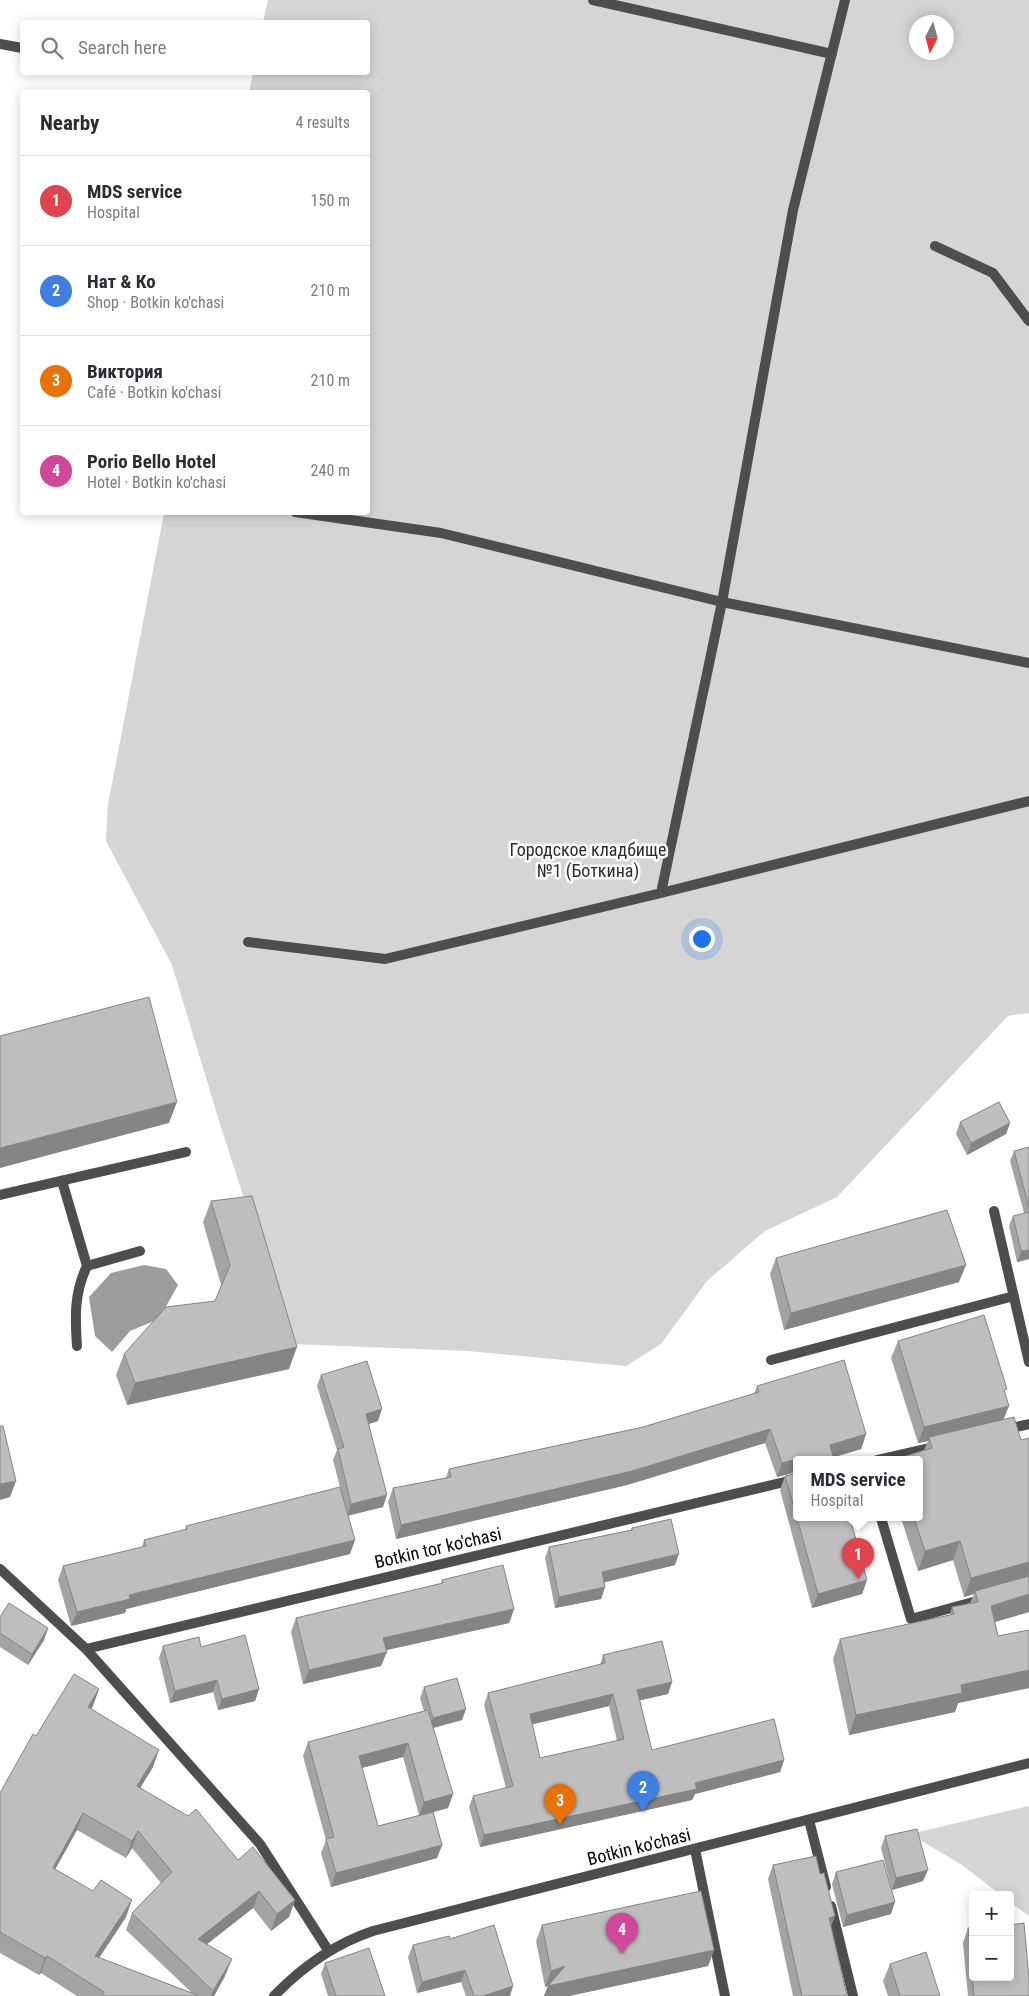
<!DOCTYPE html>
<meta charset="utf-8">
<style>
:root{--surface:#fff;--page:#f2f2f3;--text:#2b2b33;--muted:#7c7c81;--line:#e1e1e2;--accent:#000}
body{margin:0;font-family:"Roboto Condensed",sans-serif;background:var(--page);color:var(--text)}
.controls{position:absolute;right:15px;bottom:15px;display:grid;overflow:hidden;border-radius:5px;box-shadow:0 2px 12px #0003}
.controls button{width:45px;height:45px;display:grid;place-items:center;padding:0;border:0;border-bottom:1px solid var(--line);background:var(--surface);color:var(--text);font:25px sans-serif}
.compass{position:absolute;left:909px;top:15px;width:45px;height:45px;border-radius:50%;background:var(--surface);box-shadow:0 2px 12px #0003;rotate:186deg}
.you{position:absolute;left:701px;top:938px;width:18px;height:18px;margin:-12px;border:4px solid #fff;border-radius:50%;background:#1a73e8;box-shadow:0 0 0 8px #1a73e833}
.badge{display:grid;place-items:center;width:32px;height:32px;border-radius:50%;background:var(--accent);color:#fff;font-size:16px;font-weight:700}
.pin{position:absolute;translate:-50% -41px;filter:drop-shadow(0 1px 2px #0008)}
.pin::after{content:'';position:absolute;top:26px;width:18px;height:15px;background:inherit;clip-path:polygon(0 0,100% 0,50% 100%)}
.popup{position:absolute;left:793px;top:1456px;width:130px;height:65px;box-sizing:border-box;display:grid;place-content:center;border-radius:5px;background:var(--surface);filter:drop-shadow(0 1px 4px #0005);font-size:16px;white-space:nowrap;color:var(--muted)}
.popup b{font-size:19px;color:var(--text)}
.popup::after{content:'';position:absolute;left:50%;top:100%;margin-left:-10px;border:10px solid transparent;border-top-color:var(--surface)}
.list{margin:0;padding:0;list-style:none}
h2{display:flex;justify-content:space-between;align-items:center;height:65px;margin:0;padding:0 20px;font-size:21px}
h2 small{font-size:16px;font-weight:400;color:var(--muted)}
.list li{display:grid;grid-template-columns:32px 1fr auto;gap:15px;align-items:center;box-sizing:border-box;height:90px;padding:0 20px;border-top:1px solid var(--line)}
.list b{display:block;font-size:19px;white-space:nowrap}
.list p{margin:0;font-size:16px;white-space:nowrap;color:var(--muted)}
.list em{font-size:16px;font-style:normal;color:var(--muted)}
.icon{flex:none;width:28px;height:28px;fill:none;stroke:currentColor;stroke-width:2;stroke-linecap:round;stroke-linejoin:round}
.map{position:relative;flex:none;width:1029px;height:1996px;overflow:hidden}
.search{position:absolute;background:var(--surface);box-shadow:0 2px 12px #0003;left:20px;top:20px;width:350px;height:55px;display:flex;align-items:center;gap:12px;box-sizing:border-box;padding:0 18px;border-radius:5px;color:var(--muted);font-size:19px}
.panel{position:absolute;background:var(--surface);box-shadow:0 2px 12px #0003;left:20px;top:90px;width:350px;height:425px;border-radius:5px}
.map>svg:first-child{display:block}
.green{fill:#d5d5d5;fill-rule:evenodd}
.water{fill:#9c9c9c}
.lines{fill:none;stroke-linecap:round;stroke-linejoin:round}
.service{stroke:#4e4e4e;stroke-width:10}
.minor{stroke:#4e4e4e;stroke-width:10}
.tertiary{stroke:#4e4e4e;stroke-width:10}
.wall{fill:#a3a3a3;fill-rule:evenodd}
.shaded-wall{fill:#858585}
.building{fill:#bebebe;stroke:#858585;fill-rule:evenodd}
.labels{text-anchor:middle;stroke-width:5;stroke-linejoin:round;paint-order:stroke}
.park-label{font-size:18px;fill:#2c2c2c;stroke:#fff}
.street-label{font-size:18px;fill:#000;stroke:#fff}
</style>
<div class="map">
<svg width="1029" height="1996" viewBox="0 0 1029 1996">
<rect width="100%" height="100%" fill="#fff"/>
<!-- green -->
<path class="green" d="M 268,0 L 1029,0 L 1029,1013 L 1008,1016 L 837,1197 L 765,1231 L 707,1281 L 661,1344 L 626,1366 L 468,1351 L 291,1344 L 219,1121 L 172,965 L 106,841 L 108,804 L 164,513 L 368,512 L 368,92 L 249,92 L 253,73 L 368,72 L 368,22 L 263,22 ZM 916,22 L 946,22 L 946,52 L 916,52 Z
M 1029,1806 L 1029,1916 L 1010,1902 L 1010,1895 L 1001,1895 L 962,1865 L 910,1834 Z"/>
<!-- water -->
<path class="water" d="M 144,1265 L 166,1269 L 178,1285 L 159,1319 L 130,1331 L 112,1352 L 95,1336 L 89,1297 L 111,1273 Z"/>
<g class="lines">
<!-- service -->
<path class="service" d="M 593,0 L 832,54
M 0,44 L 22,48
M 935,246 L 993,273 L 1029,321
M 295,512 L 441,533 L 722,602 L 1029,663
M 661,893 L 722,602 L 793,210 L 845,0
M 248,942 L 385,959 L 661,893 L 1029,801
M 62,1181 L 87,1266 C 74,1293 75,1317 77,1346
M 0,1195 L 186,1152
M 994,1211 L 1029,1362
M 87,1266 L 140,1251
M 771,1360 L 1014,1296
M 881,1518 L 911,1619 L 984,1599
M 809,1820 L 826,1887
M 695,1849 L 725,1996
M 831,1906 L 853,1996"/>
<!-- minor -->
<path class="minor" d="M 1003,1430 L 1029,1424
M 877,1460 L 938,1446
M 0,1569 L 86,1649 L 260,1844 L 328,1950
M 86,1649 L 797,1479"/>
<!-- tertiary -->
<path class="tertiary" d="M 274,1996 C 303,1966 334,1944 373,1931 L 1029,1763"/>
</g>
<!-- wall -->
<path class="wall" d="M 960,1122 L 1010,1123 L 1006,1134 L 967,1155 L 956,1134 Z
M 1029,1147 L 1029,1259 L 1017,1262 L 1009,1226 L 1013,1216 L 1024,1213 L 1010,1161 L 1014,1151 Z
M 211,1201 L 289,1369 L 127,1405 L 116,1375 L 124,1354 L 215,1301 L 221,1285 L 203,1222 Z
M 776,1258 L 959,1282 L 784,1330 L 770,1274 Z
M 898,1341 L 1004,1419 L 1021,1440 L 1029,1438 L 1029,1612 L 995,1622 L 998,1636 L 1029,1630 L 1029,1688 L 958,1703 L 955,1712 L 849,1735 L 833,1659 L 840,1639 L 950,1615 L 952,1607 L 970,1603 L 974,1594 L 964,1597 L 953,1560 L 918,1571 L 901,1518 L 919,1518 L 919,1460 L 896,1460 L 896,1459 L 924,1450 L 928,1441 L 918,1443 L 891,1358 Z
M 321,1375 L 378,1421 L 369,1424 L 383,1507 L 348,1515 L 350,1554 L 126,1609 L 125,1613 L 71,1626 L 58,1580 L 63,1566 L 142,1547 L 144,1540 L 185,1530 L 186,1526 L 342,1495 L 333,1460 L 337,1450 L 317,1386 Z
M 757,1386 L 866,1434 L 861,1449 L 833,1457 L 834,1460 L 797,1460 L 797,1473 L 796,1472 L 777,1477 L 765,1443 L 627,1485 L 396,1539 L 388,1502 L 393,1488 L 446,1478 L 449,1469 L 643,1427 L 754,1394 Z
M 785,1476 L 867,1580 L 862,1594 L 812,1608 L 780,1490 Z
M 632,1528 L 675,1565 L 604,1582 L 605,1587 L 601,1599 L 555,1608 L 545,1558 L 549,1547 L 631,1530 Z
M 442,1580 L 514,1609 L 509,1623 L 386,1650 L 381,1666 L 303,1684 L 291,1632 L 296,1618 L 441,1584 Z
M 0,1617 L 48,1628 L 44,1640 L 28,1665 L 0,1647 Z
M 163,1646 L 201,1647 L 259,1689 L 255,1701 L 218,1710 L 213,1692 L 170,1703 L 159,1658 Z
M 603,1655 L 672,1682 L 668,1694 L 640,1700 L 652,1750 L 784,1760 L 780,1772 L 695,1794 L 692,1800 L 480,1847 L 469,1807 L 473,1796 L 506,1788 L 484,1705 L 488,1693 L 600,1665 ZM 609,1706 L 617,1741 L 540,1758 L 532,1724 Z
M 424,1687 L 462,1720 L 433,1728 L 453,1794 L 448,1808 L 433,1812 L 442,1845 L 437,1858 L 331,1887 L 321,1853 L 326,1840 L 303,1756 L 308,1742 L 424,1711 L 420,1698 ZM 403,1757 L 419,1815 L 378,1826 L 362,1768 Z
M 99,1689 L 91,1709 L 153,1767 L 140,1788 L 238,1860 L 295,1900 L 289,1917 L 271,1931 L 253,1908 L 207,1944 L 225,1976 L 214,1996 L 77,1996 L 41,1973 L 39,1975 L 0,1953 L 0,1793 L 36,1736 ZM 77,1830 L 126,1858 L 132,1848 L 161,1883 L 132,1913 L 126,1930 L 192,1993 L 99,1958 L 126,1917 L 55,1869 Z
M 885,1836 L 923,1881 L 892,1890 L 881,1848 Z
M 773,1865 L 820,1874 L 835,1916 L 831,1926 L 847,1996 L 793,1996 L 768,1879 Z
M 836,1872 L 891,1914 L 843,1927 L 832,1884 Z
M 542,1925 L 714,1950 L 708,1966 L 569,1996 L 544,1996 L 548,1986 L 545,1987 L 536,1941 Z
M 968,1928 L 1029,1996 L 968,1996 L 963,1943 Z
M 450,1939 L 510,1996 L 466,1996 L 461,1982 L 417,1993 L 408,1957 L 413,1945 Z
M 325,1963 L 385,1996 L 328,1996 L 321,1974 Z
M 890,1964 L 940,1996 L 888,1996 L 883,1981 Z"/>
<!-- shaded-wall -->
<path class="shaded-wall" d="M 177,1102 L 169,1123 L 0,1168 L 0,1148 Z
M 1010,1123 L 1006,1134 L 967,1155 L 971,1143 Z
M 1029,1250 L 1029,1259 L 1017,1262 L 1021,1251 Z
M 966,1265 L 959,1282 L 784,1330 L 791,1313 Z
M 297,1347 L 289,1369 L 127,1405 L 135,1383 Z
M 1009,1406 L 1002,1423 L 929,1437 L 928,1441 L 918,1443 L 924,1427 Z
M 382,1409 L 378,1421 L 362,1426 L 366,1414 Z
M 770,1429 L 765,1443 L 627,1485 L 396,1539 L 401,1525 Z
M 866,1434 L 861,1449 L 825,1460 L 830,1445 Z
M 801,1458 L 800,1460 L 797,1460 L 797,1470 L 796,1472 L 777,1477 L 782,1463 Z
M 16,1481 L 10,1497 L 0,1500 L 0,1484 Z
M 387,1495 L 383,1507 L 347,1516 L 351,1504 Z
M 355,1540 L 350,1554 L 126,1609 L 125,1613 L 71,1626 L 77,1612 L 129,1595 Z
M 960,1541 L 953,1560 L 918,1571 L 925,1551 Z
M 679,1554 L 675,1565 L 598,1584 L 602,1572 Z
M 1029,1562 L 1029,1574 L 1027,1579 L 975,1591 L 974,1594 L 964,1597 L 971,1578 Z
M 867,1580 L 862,1594 L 812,1608 L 818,1594 Z
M 605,1587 L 601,1599 L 555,1608 L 559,1597 Z
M 1029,1594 L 1029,1612 L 984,1625 L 991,1606 Z
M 514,1609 L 509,1623 L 378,1652 L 383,1638 Z
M 48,1628 L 44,1640 L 28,1665 L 32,1654 Z
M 387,1652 L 381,1666 L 303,1684 L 309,1670 Z
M 1029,1670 L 1029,1688 L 958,1703 L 955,1712 L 849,1735 L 856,1715 L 961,1685 Z
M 217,1680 L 213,1692 L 170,1703 L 175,1691 Z
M 672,1682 L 668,1694 L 633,1702 L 637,1690 Z
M 99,1689 L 93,1706 L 82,1724 L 88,1707 Z
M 259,1689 L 255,1701 L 218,1710 L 222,1699 Z
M 613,1694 L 609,1706 L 526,1726 L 530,1714 Z
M 466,1709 L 462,1720 L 429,1729 L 433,1718 Z
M 408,1743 L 403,1757 L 354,1770 L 359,1756 Z
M 159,1750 L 153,1767 L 131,1803 L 137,1786 Z
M 784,1760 L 780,1772 L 695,1794 L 692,1800 L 480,1847 L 484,1835 L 695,1783 Z
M 453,1794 L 448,1808 L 419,1816 L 424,1802 Z
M 83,1813 L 77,1830 L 47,1884 L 53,1868 Z
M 138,1831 L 132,1848 L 126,1858 L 132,1841 Z
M 442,1845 L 437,1858 L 331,1887 L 336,1873 Z
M 928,1870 L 923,1881 L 892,1890 L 896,1878 Z
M 259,1891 L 253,1908 L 192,1956 L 198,1939 Z
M 132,1900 L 126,1917 L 89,1973 L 95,1956 Z
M 295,1900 L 289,1917 L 271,1931 L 277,1914 Z
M 895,1902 L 891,1914 L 843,1927 L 847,1915 Z
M 835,1916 L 829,1930 L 829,1918 Z
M 714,1950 L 708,1966 L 569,1996 L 544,1996 L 548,1986 L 545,1987 L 551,1971 L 565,1966 Z
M 47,1956 L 41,1973 L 39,1975 L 45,1958 Z
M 232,1959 L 225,1976 L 214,1996 L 211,1996 L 213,1991 Z
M 465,1970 L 461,1982 L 417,1993 L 422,1982 Z
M 513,1986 L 510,1996 L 483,1996 Z"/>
<!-- building -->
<path class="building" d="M 149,997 L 177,1102 L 0,1148 L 0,1036 Z
M 999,1102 L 1010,1123 L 971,1143 L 960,1122 Z
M 1029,1147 L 1029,1207 L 1014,1151 Z
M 252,1196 L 297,1347 L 135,1383 L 124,1354 L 166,1307 L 215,1301 L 230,1265 L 211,1201 Z
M 947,1210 L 966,1265 L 791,1313 L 776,1258 Z
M 1029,1212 L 1029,1250 L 1021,1251 L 1013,1216 Z
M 984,1315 L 1007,1389 L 1004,1390 L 1009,1406 L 924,1427 L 898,1341 Z
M 844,1360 L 866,1434 L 830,1445 L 834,1460 L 805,1460 L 801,1458 L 782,1463 L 770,1429 L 632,1471 L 401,1525 L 393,1488 L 451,1477 L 449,1469 L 643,1427 L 759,1392 L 757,1386 Z
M 367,1361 L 382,1409 L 366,1414 L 387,1495 L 351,1504 L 338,1449 L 344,1447 L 321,1375 Z
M 1014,1417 L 1021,1440 L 1029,1438 L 1029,1562 L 971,1578 L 960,1541 L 925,1551 L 914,1518 L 919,1518 L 919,1460 L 897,1460 L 896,1459 L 932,1448 L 929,1437 Z
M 0,1426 L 3,1426 L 16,1481 L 0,1484 Z
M 797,1473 L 797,1517 L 785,1476 Z
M 340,1487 L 355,1540 L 129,1595 L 130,1599 L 77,1612 L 63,1566 L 146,1546 L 144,1540 L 187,1529 L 186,1526 Z
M 797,1518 L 850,1518 L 867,1580 L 818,1594 Z
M 671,1519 L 679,1554 L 602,1572 L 605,1587 L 559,1597 L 549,1547 L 632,1530 L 632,1528 Z
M 503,1565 L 514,1609 L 383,1638 L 387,1652 L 309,1670 L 296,1618 L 443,1583 L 442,1580 Z
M 1029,1576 L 1029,1594 L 991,1606 L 998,1636 L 1029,1630 L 1029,1670 L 961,1685 L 962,1693 L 856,1715 L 840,1639 L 954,1614 L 952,1607 L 978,1602 L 975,1591 Z
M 9,1603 L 48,1628 L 32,1654 L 0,1633 L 0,1617 Z
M 245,1635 L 259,1689 L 222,1699 L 217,1680 L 175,1691 L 163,1646 L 199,1637 L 201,1647 Z
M 662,1641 L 672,1682 L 637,1690 L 652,1750 L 774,1719 L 784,1760 L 695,1783 L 697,1789 L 484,1835 L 473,1796 L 513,1786 L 488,1693 L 605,1663 L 603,1655 ZM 613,1694 L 624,1739 L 540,1758 L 530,1714 Z
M 74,1674 L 99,1689 L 88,1707 L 159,1750 L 137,1786 L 188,1816 L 196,1809 L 238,1860 L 253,1847 L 295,1900 L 277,1914 L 259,1891 L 198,1939 L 232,1959 L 213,1991 L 132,1913 L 172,1872 L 138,1831 L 132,1841 L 83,1813 L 53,1868 L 93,1891 L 101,1880 L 132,1900 L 95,1956 L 197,1995 L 197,1996 L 102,1996 L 104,1992 L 47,1956 L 45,1958 L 0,1932 L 0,1793 L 33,1734 L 36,1736 Z
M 457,1678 L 466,1709 L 433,1718 L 424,1687 Z
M 428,1710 L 453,1794 L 424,1802 L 408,1743 L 359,1756 L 378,1826 L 433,1812 L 442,1845 L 336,1873 L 326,1839 L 334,1837 L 308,1742 Z
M 917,1829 L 928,1870 L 896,1878 L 885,1836 Z
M 816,1856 L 820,1874 L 824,1873 L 835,1916 L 829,1918 L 847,1996 L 802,1996 L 773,1865 Z
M 883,1860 L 895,1902 L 847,1915 L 836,1872 Z
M 701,1891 L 714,1950 L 548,1986 L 565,1966 L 551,1971 L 542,1925 Z
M 1024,1923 L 1029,1978 L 1029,1996 L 974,1996 L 968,1928 L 973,1928 L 973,1977 L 1010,1977 L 1010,1925 Z
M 494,1925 L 513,1986 L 483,1996 L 474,1996 L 465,1970 L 422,1982 L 413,1945 L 449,1936 L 450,1939 Z
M 369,1948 L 385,1996 L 336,1996 L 325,1963 Z
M 926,1952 L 940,1996 L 900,1996 L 890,1964 Z"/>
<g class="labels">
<!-- park labels -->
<g class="park-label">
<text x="588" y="856">Городское кладбище<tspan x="588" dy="21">№1 (Боткина)</tspan></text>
</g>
<!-- street labels -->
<g class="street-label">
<text transform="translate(438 1548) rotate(-13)" y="6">Botkin tor ko'chasi</text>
<text transform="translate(639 1847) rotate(-14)" y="6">Botkin ko'chasi</text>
</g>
</g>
</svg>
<div class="controls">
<button>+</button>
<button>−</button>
</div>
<svg class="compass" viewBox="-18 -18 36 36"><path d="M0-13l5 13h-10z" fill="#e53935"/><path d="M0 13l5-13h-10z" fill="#7c7c81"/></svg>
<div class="you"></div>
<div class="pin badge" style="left:858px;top:1579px;background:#e0444e">1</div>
<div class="popup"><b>MDS service</b>Hospital</div>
<div class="pin badge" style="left:643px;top:1812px;background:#3f7fe0">2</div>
<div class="pin badge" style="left:560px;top:1825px;background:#e8710a">3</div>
<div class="pin badge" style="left:622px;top:1954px;background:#d1479c">4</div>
<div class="search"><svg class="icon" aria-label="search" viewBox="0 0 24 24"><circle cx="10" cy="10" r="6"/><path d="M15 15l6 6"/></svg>Search here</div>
<section class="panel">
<h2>Nearby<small>4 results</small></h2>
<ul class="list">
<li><span class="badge" style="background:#e0444e">1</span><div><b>MDS service</b><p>Hospital</p></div><em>150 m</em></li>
<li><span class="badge" style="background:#3f7fe0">2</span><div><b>Нат &amp; Ко</b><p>Shop · Botkin ko'chasi</p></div><em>210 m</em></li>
<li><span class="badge" style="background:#e8710a">3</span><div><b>Виктория</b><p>Café · Botkin ko'chasi</p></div><em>210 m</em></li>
<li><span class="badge" style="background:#d1479c">4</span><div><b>Porio Bello Hotel</b><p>Hotel · Botkin ko'chasi</p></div><em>240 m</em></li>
</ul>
</section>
</div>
